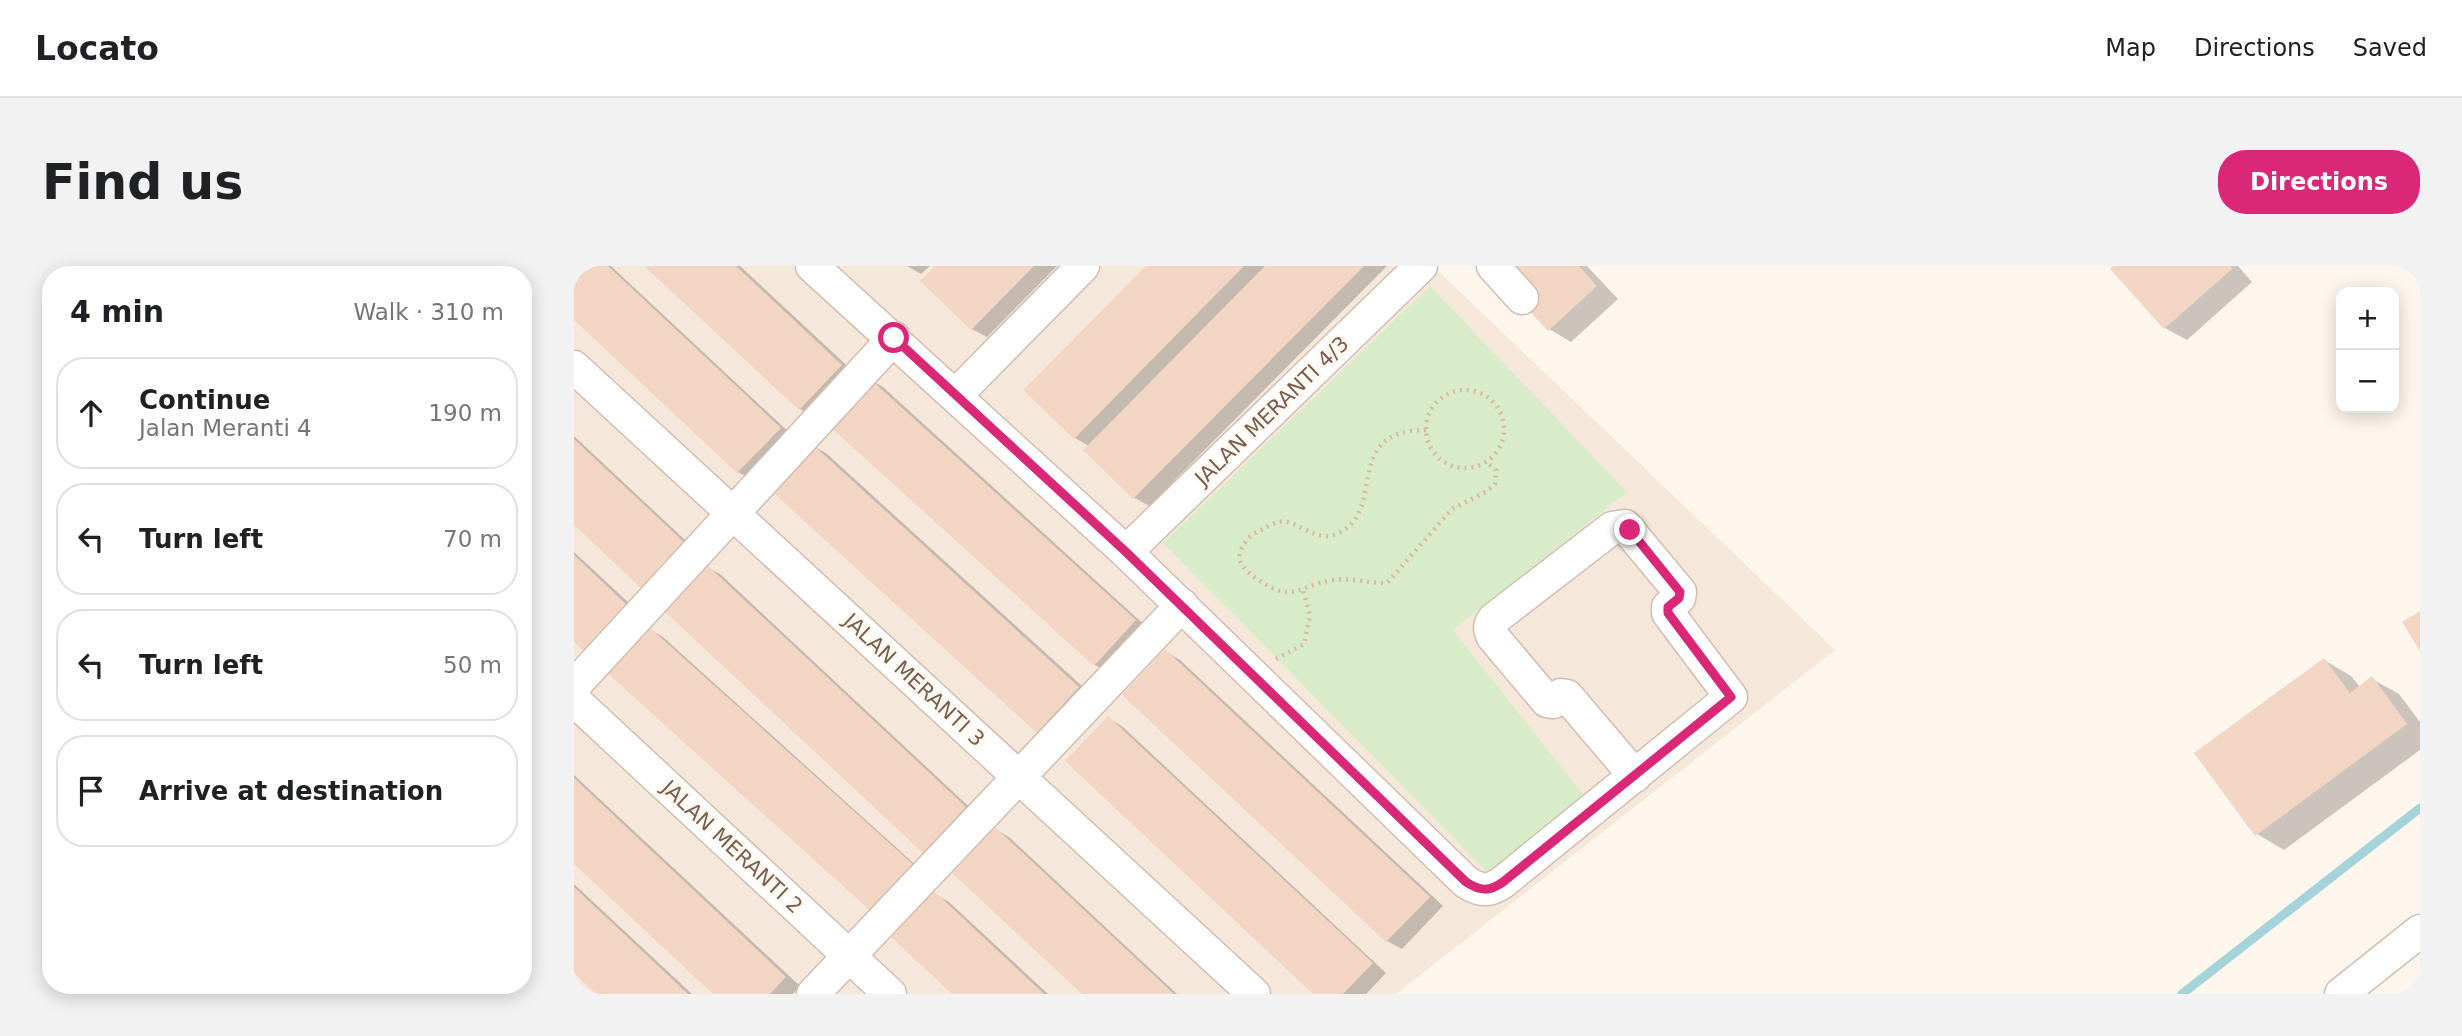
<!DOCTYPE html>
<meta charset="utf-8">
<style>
:root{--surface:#fff;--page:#f2f2f2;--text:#202124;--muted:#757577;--line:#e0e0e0;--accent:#db2777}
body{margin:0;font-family:"DejaVu Sans",sans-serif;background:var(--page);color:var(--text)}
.controls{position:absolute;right:21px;top:21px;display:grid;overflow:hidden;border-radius:14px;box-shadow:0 4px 18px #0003}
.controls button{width:63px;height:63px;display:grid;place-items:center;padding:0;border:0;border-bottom:2px solid var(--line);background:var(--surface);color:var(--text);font:35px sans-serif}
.stop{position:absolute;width:21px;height:21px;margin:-16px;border:5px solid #db2777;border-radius:50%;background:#fff}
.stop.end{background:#db2777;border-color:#fff;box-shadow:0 2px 7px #0008}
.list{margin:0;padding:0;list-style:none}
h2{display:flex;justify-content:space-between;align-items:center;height:91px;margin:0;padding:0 28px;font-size:30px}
h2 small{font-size:23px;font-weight:400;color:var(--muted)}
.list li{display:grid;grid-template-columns:46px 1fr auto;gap:21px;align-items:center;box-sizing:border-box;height:112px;margin:0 14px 14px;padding:0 14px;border:2px solid var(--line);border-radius:28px}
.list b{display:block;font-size:26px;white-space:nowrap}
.list p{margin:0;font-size:23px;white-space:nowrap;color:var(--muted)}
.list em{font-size:23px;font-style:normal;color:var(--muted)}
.icon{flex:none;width:38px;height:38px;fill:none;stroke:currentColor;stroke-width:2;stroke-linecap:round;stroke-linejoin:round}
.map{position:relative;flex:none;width:1846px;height:728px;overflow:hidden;border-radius:28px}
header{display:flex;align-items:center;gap:42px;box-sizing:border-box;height:98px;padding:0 35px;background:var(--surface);border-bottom:2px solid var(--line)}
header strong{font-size:33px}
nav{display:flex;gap:38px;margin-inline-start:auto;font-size:24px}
.intro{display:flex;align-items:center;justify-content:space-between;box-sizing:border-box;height:168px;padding:0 42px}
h1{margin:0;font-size:49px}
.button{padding:18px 32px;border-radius:28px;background:var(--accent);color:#fff;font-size:24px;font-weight:700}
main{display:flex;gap:42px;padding:0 42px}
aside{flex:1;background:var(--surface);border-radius:28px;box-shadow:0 4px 18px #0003}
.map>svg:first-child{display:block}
.residential{fill:#f5e8da}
.green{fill:#d8ecc9}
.shadow{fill:#0003}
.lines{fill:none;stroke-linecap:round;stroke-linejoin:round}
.stream{stroke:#a5d3da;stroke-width:9}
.building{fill:#f3d5c3}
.minor-casing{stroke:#d1beb0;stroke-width:35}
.path{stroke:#d9b8a5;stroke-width:4.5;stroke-dasharray:2 5;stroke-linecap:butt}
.minor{stroke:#fff;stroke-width:32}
.route{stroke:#db2777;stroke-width:9}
.labels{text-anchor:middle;stroke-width:7;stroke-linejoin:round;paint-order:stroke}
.street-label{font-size:21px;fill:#7a5c4d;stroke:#fffaf3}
</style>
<header>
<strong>Locato</strong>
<nav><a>Map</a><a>Directions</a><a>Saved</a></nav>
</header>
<div class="intro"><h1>Find us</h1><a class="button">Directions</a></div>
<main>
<aside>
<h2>4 min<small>Walk · 310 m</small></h2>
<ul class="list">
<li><svg class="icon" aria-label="ahead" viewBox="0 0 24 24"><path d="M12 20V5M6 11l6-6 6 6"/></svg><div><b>Continue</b><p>Jalan Meranti 4</p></div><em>190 m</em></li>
<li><svg class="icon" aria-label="left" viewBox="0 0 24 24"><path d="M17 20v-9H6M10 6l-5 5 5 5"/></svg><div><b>Turn left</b></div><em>70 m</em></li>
<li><svg class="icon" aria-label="left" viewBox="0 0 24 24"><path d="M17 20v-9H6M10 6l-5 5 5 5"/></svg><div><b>Turn left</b></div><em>50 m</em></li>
<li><svg class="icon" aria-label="arrive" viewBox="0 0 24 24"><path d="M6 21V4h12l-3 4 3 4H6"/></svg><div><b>Arrive at destination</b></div></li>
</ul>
</aside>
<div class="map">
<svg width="1846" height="728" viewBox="0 0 1846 728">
<rect width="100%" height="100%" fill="#fdf6ec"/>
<!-- residential -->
<path class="residential" d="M 0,0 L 859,0 L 1261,384 L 822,728 L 0,728 Z"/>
<!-- green -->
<path class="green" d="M 856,20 L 1053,226 L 879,364 L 1014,535 L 920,613 L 589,277 Z"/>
<!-- shadow -->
<path class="shadow" d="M 0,0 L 37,0 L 220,171 L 179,214 L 164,206 L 0,52 Z
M 73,0 L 166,0 L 282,108 L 241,151 L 226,143 Z
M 333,0 L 356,0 L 347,8 Z
M 364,0 L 483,0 L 413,71 L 398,63 Z
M 574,0 L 813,0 L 575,240 L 561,232 L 511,184 L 515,180 L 501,172 Z
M 938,0 L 1013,0 L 1044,33 L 997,76 L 975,63 L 966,31 Z
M 1542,0 L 1664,0 L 1678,16 L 1613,74 L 1591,62 Z
M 295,113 L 309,121 L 576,364 L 536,407 L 521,399 Z
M 0,170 L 125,287 L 0,257 Z
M 237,179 L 252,187 L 519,430 L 479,474 L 464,465 Z
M 0,286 L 68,349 L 0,373 Z
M 131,300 L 146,308 L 406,551 L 365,594 L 350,586 Z
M 74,362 L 89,371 L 355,611 L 301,646 Z
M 591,385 L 606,394 L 869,640 L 828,683 L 813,675 L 550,429 Z
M 1750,394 L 1777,410 L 1786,421 L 1798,413 L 1825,428 L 1846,456 L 1846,484 L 1710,584 L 1683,568 Z
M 534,452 L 549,461 L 812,707 L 792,728 L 742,728 Z
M 0,509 L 226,720 L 219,728 L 141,728 L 0,596 Z
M 422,563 L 436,572 L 603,728 L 510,728 Z
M 0,618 L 118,728 L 25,728 L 0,705 Z
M 361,628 L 375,636 L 474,728 L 381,728 Z"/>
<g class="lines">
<!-- stream -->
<path class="stream" d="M 1608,728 L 1846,542"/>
</g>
<!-- building -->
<path class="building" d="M 0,0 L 34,0 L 207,162 L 163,207 L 0,54 Z
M 70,0 L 162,0 L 268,99 L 225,144 Z
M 361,0 L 460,0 L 397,64 L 346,15 Z
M 572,0 L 670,0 L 500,173 L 449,124 Z
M 691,0 L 790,0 L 559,233 L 509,184 Z
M 935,0 L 1005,0 L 1023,20 L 974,65 L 952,41 L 964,31 Z
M 1539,0 L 1656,0 L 1658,3 L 1590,63 L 1536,3 Z
M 294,111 L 562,354 L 520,400 L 252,157 Z
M 0,173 L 112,278 L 68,323 L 0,259 Z
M 237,177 L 505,421 L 463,467 L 195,223 Z
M 0,289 L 54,340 L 11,386 L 0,376 Z
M 131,297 L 392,541 L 349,587 L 88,343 Z
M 1846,345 L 1846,385 L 1828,356 Z
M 74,360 L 342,601 L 300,648 L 32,406 Z
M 591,383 L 856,631 L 812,676 L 548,429 Z
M 1750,392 L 1776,427 L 1798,410 L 1833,458 L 1681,570 L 1620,487 Z
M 534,450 L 799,697 L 769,728 L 739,728 L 491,495 Z
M 0,512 L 212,711 L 196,728 L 139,728 L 0,598 Z
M 421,561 L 600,728 L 508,728 L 378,607 Z
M 0,621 L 114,728 L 22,728 L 0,707 Z
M 360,625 L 470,728 L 378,728 L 317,671 Z"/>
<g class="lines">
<!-- minor casing -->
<g class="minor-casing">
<path id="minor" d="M 238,0 L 552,286 L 892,616 C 906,625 915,626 929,616 L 1157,431 L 1094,347 L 1094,341 L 1105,332 L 1106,326 L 1051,260 L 1038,262 L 920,353 C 915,359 915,363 919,371 L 973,435 L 979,436 L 987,429 L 993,430 L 1061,510
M 919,0 L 948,32
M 0,101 L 680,728
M 381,130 L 509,0
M 552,286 L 847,0
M 0,420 L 320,72
M 0,434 L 316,728
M 239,728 L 608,339
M 1767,728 L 1846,665"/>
</g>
<!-- path -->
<path class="path" d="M852 163a39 39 0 1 1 78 0a39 39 0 1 1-78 0Z
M 852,164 C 764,164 817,248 760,269 C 740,276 722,252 704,256 C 699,257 693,261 689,263 C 683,266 676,269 672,275 C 668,281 664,288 666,295 C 669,303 678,310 685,314 C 720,339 726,318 760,314 C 777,312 796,317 813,317 L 878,243 L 912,226 L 921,218 L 922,204 L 913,196
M 702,393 L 730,378 L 736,350 L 729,324"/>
<!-- minor -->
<use href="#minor" class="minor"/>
</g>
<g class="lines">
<!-- route -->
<path class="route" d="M 320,72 L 552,286 L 892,616 C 906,625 915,626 929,616 L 1157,431 L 1094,347 L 1094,341 L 1105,332 L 1106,326 L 1056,264"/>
</g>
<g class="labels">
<!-- street labels -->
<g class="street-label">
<text transform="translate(698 145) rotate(-44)" y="7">JALAN MERANTI 4/3</text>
<text transform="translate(340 414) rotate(43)" y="7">JALAN MERANTI 3</text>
<text transform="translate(158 581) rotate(43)" y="7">JALAN MERANTI 2</text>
</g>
</g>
</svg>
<div class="controls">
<button>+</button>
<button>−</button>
</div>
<div class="stop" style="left:320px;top:72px"></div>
<div class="stop end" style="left:1056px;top:264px"></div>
</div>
</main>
